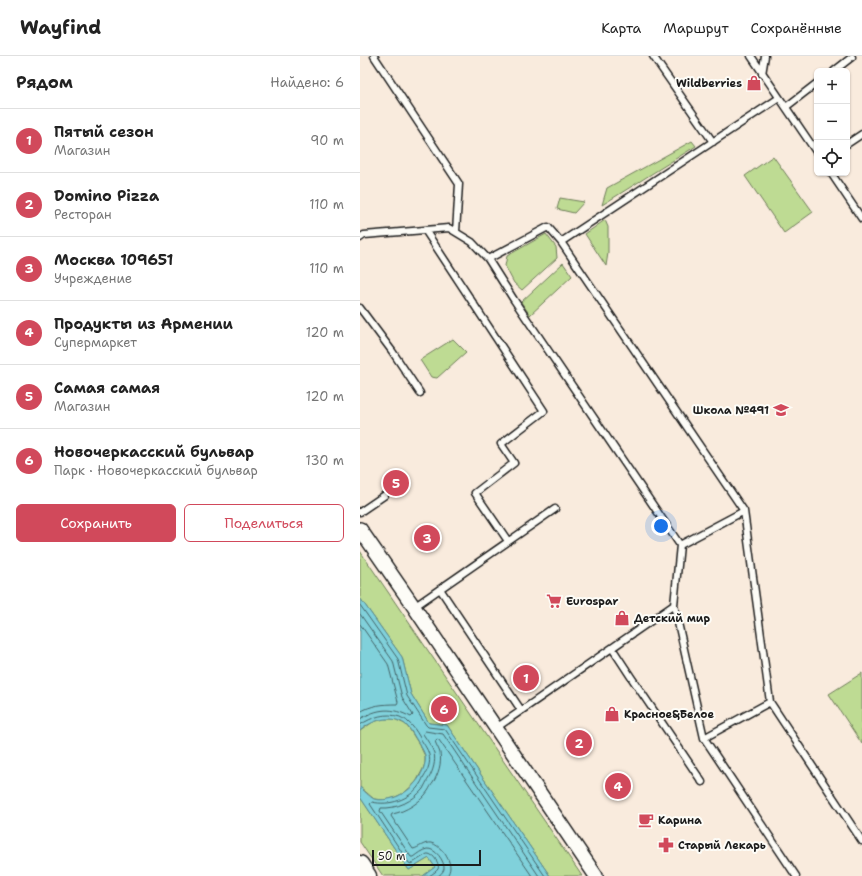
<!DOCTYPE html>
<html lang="ru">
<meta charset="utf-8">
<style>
:root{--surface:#fff;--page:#f2f2f2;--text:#222;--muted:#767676;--line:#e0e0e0;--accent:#d1495b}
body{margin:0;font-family:"Shantell Sans",sans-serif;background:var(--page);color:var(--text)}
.controls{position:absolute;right:12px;top:12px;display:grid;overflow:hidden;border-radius:6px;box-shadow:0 1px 3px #0004}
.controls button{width:36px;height:36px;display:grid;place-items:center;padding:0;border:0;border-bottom:1px solid var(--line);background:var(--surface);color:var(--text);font:20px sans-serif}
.scale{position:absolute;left:12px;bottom:10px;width:109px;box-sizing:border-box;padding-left:4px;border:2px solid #1c1c1c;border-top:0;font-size:11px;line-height:14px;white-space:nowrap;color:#1c1c1c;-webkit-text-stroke:3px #fdfcf7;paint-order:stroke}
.you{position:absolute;left:301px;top:470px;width:14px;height:14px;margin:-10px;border:3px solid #fff;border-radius:50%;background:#1a73e8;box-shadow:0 0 0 6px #1a73e833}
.badge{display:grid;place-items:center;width:26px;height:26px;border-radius:50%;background:var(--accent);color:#fff;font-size:13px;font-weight:700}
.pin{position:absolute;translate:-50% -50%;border:2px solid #fff;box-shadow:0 1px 4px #0006}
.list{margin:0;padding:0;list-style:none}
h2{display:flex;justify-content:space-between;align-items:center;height:52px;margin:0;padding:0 16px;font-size:17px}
h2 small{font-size:13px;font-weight:400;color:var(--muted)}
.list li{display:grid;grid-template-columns:26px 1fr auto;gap:12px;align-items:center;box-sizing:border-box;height:64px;padding:0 16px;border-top:1px solid var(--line)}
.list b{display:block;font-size:15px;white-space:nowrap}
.list p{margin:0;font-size:13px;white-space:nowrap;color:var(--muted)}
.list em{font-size:13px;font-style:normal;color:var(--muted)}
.actions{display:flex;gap:8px;padding:12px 16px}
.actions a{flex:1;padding:9px 0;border:1px solid var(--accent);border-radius:6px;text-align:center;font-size:14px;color:var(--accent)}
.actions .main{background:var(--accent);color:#fff}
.icon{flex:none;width:22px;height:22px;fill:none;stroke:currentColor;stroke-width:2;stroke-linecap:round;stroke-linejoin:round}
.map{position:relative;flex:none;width:502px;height:820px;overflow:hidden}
header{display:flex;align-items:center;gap:24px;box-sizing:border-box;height:56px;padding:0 20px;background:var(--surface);border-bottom:1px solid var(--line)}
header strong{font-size:19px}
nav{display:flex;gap:22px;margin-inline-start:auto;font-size:14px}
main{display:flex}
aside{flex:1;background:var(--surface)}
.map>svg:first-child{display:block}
.green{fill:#bedb93;stroke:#6d7c58}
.water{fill:#80d1db;stroke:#58898f}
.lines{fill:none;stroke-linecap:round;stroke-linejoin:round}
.shore{stroke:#446468;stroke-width:1}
.service-casing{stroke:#1c1c1c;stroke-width:9}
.minor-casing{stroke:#1c1c1c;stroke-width:16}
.tertiary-casing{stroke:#1c1c1c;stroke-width:19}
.service{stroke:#fdfcf7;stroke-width:6}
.minor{stroke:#fdfcf7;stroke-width:13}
.tertiary{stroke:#fdfcf7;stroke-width:16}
.labels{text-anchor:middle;stroke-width:4;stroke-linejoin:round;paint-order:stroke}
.poi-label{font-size:11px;font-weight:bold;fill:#1c1c1c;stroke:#fdfcf7;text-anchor:start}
</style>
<header>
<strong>Wayfind</strong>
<nav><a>Карта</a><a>Маршрут</a><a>Сохранённые</a></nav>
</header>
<main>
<aside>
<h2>Рядом<small>Найдено: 6</small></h2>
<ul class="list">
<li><span class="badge">1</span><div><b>Пятый сезон</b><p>Магазин</p></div><em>90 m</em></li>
<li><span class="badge">2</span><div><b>Domino Pizza</b><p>Ресторан</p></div><em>110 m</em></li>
<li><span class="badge">3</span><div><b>Москва 109651</b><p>Учреждение</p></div><em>110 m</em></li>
<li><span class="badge">4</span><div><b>Продукты из Армении</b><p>Супермаркет</p></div><em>120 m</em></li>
<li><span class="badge">5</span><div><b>Самая самая</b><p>Магазин</p></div><em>120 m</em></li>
<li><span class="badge">6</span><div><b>Новочеркасский бульвар</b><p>Парк · Новочеркасский бульвар</p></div><em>130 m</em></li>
</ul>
<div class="actions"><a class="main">Сохранить</a><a>Поделиться</a></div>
</aside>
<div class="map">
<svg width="502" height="820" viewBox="0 0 502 820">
<rect width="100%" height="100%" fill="#f9ebdd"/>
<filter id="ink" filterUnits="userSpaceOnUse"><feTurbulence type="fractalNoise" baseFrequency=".025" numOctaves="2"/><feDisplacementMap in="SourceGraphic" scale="8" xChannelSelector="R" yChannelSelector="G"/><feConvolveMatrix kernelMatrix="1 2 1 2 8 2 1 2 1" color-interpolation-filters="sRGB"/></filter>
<g filter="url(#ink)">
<!-- green -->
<path class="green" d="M 332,85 L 336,90 L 242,149 L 247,132 Z
M 413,100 L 453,156 L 424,177 L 385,120 Z
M 200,142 L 224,146 L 214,157 L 197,153 Z
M 245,164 L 248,171 L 248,197 L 246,210 L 225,178 Z
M 186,178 L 196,191 L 197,202 L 162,234 L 154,227 L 145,210 L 147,200 Z
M 203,207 L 212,220 L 170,259 L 161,246 Z
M 93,283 L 106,296 L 77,322 L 71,321 L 60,304 Z
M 0,495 L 222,820 L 190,820 L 87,669 L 69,667 L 51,638 L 42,601 L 0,542 Z
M 502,617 L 502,688 L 469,638 Z
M 24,663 L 34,663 L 45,668 L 50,674 L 60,690 L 65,700 L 65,707 L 63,713 L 56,726 L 44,737 L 33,742 L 25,744 L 14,743 L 0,731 L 0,675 L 13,666 Z
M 0,741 L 49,814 L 69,802 L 75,811 L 63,820 L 23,820 L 0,786 Z"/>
<!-- water -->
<path class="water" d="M 0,542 L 42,601 L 51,638 L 69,667 L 87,669 L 190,820 L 63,820 L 75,811 L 69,802 L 49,814 L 0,741 L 0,731 C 3,734 10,741 14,743 C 21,745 32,743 38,740 C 44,737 51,733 55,727 C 61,721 67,707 65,699 C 63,693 59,688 56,683 C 53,678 50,672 45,668 C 31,658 11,664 0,675 Z"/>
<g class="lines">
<!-- shore -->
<path class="shore" d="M 0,549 L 38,603 L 47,640 L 66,669 L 68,671 L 85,673 L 185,820
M 0,558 L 33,605 L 42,641 L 53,659 L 51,661 C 32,651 18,652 0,663
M 0,568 L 28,608 L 38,646 L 37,648 C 23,648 11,649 0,656
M 0,669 C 12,661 26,656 40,661 C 43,663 46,663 48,666 C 53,670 56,675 59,680 C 62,686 68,693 69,699 C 71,706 68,714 64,720 C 63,722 62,725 60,728 C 50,744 29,750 12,746 L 10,748 L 49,807 L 51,808 L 67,798 C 68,798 70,798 71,799 C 75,800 80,810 78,813 C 76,816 72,818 69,820
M 78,820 C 81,818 83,816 84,813 C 85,805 75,792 67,793 C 62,794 57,798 53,801 L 51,801 L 20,755 L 21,752 C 37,753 53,745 63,733 C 65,729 67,725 69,722 C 73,715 76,705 74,697 C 72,691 67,684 63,678 L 64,676 L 65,675 L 83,678 L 179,820
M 87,820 C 89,817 90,814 90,811 C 90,802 80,789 71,787 C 64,786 59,792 53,793 L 31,760 L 32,758 C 45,756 61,746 68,735 C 70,732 71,729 73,727 C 78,718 82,708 80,697 C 79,693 76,689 75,685 L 77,683 L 79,684 L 172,820"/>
<!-- service casing -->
<g class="service-casing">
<path id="service" d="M 14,0 L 99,128 L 96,176
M 293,0 L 353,86
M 391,0 L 457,97
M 474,15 L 492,1
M 402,18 L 405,0
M 426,51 L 457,27
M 487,88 L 502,78
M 471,117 L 502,163
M 65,174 L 184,355 L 141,388 L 154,407 L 115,437 L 148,485
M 0,182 L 4,179 L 89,172 L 112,186 L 128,203 L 154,244 L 320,489 L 314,549 L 136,672
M 201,186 L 419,42
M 128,203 L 188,171 L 201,186 L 384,455 L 410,646 L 502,785
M 0,252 L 32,295 L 60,337
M 0,456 L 25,439
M 320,489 L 384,455
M 80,533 L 161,654
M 314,549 L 344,682 L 410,646
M 54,551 L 195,453
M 252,592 L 271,621 L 342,726
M 344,682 L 436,820"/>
</g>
<!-- minor casing -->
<g class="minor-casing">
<path id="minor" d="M 0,473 L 54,551 L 236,820"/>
</g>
<!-- tertiary casing -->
<g class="tertiary-casing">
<path id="tertiary" d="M 0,808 L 8,820"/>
</g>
<!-- service -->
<use href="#service" class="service"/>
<!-- minor -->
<use href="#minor" class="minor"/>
<!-- tertiary -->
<use href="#tertiary" class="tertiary"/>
</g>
</g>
<!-- icons -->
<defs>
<g id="shop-bare" transform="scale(1.2)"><path d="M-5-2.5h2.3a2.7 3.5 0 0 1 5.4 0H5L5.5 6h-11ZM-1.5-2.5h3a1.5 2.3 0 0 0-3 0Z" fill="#d1495b" stroke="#fdfcf7" stroke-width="2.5" paint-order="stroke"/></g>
<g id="school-bare" transform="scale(1.2)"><path d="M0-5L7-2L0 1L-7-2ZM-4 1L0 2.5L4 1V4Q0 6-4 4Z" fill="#d1495b" stroke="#fdfcf7" stroke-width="2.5" paint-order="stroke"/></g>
<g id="supermarket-bare" transform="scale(1.2)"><path d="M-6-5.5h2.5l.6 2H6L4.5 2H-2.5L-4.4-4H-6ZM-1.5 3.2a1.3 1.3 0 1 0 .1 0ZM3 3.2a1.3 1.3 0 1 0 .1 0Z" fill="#d1495b" stroke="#fdfcf7" stroke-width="2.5" paint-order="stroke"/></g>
<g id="cafe-bare" transform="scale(1.2)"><path d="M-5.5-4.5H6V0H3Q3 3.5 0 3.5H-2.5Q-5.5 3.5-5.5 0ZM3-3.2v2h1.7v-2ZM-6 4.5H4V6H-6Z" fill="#d1495b" stroke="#fdfcf7" stroke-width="2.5" paint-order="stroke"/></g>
<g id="pharmacy-bare" transform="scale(1.2)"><path d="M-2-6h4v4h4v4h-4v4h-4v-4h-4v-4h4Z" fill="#d1495b" stroke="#fdfcf7" stroke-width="2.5" paint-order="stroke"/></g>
</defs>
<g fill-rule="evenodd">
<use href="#shop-bare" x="394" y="27"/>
<use href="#school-bare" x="421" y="354"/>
<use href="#supermarket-bare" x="194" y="545"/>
<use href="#shop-bare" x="262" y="562"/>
<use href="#shop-bare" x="252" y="658"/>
<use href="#cafe-bare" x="286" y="764"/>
<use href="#pharmacy-bare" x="306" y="789"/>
</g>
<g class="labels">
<!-- poi labels -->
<g class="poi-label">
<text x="382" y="31" text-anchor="end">Wildberries</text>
<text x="409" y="358" text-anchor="end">Школа №491</text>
<text x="206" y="549">Eurospar</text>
<text x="274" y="566">Детский мир</text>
<text x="264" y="662">Красное&amp;Белое</text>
<text x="298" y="768">Карина</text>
<text x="318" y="793">Старый Лекарь</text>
</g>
</g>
</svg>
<div class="controls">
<button>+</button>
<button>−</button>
<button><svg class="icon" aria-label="locate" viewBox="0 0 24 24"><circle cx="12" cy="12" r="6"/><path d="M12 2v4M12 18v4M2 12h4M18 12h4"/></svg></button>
</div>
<div class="scale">50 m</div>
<div class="you"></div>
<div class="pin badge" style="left:166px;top:622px">1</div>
<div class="pin badge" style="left:219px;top:687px">2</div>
<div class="pin badge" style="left:67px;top:482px">3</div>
<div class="pin badge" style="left:258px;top:730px">4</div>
<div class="pin badge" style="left:36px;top:427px">5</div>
<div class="pin badge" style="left:84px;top:653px">6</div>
</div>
</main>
